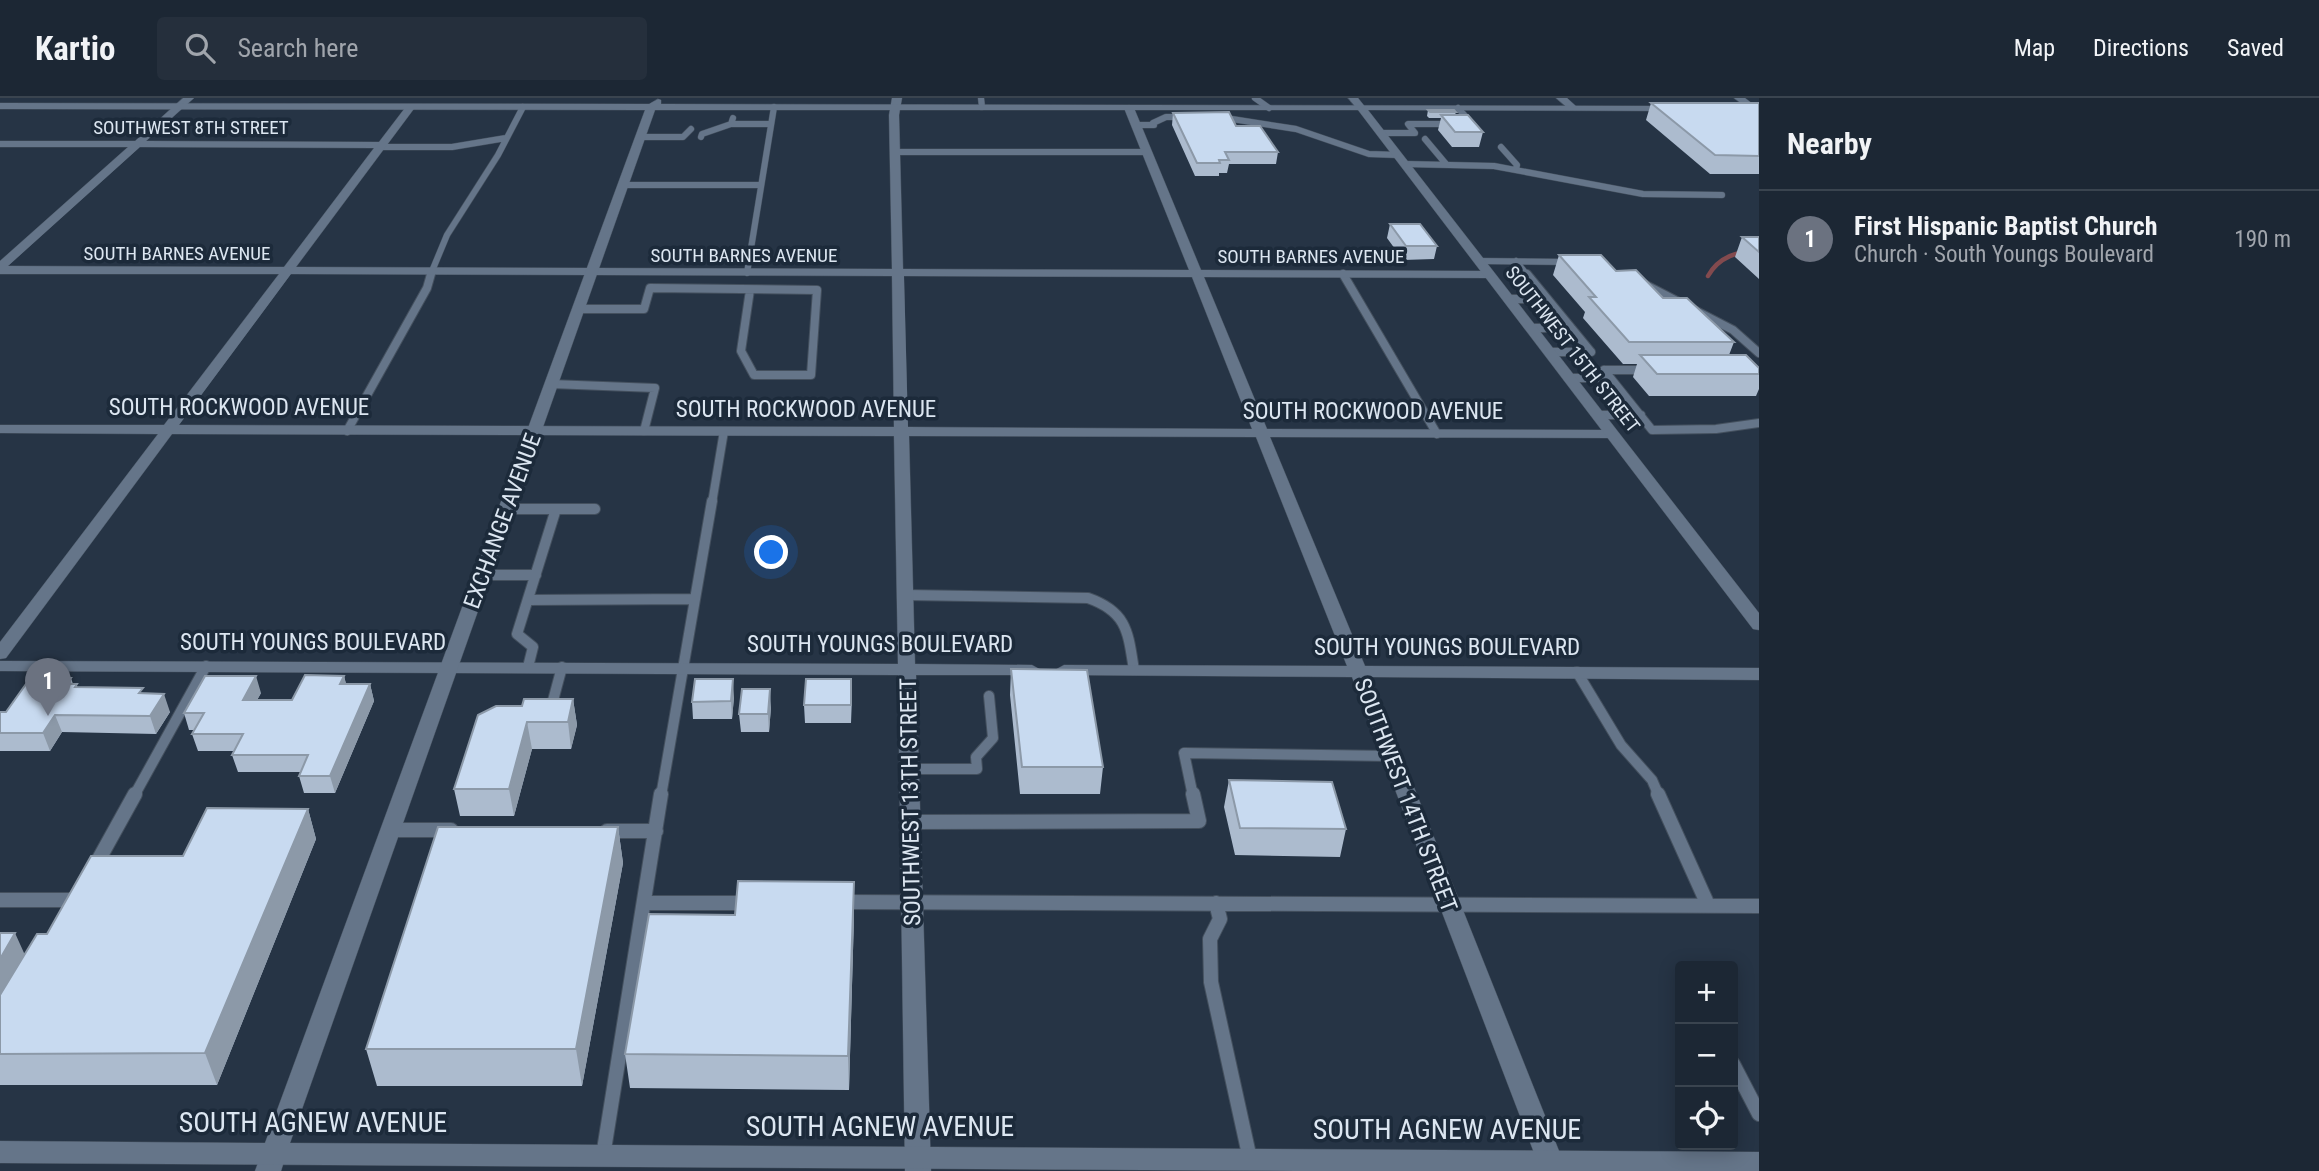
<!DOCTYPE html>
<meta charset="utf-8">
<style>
:root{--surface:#1c2734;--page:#252f3c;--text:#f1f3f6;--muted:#a0a5ac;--line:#3a444f;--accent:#0b8043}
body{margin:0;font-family:"Roboto Condensed",sans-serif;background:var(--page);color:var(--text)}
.controls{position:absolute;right:21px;bottom:21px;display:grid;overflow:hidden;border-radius:7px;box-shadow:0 4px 18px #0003}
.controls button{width:63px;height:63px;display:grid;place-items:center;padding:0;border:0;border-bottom:2px solid var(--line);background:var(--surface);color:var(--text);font:35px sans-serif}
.you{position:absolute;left:772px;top:455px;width:24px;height:24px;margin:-18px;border:5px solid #fff;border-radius:50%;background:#1a73e8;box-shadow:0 0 0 10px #1a73e833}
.badge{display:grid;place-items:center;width:46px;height:46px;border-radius:50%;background:var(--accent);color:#fff;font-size:23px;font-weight:700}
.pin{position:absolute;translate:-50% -58px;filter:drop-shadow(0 2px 4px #0008)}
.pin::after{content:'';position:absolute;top:37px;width:24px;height:21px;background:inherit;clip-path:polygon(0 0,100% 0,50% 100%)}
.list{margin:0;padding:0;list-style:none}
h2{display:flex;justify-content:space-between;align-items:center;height:91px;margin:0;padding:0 28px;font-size:30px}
h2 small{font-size:23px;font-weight:400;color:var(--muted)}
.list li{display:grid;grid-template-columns:46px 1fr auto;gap:21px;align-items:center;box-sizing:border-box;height:98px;padding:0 28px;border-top:2px solid var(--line)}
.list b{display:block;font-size:26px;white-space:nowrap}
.list p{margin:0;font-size:23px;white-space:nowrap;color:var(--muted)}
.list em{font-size:23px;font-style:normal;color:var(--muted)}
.icon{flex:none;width:38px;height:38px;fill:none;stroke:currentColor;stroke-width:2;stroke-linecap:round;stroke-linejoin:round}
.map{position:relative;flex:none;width:1759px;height:1073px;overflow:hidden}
header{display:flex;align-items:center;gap:42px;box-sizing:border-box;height:98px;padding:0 35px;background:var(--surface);border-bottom:2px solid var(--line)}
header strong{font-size:33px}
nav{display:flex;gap:38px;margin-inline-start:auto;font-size:24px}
.search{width:490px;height:63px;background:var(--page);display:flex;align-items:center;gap:18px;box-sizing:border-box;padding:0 24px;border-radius:7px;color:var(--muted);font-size:26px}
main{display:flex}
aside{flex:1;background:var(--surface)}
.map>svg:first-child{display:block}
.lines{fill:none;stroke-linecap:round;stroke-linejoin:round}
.stream{stroke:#834a4e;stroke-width:4.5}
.service-far3-casing{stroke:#44505e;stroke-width:7}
.service-far2-casing{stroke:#44505e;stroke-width:10}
.service-far1-casing{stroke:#44505e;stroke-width:12}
.service-casing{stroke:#44505e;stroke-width:16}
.minor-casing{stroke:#44505e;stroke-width:1}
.tertiary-casing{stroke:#44505e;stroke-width:1}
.secondary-casing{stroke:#44505e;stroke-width:1}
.service-far3{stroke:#657589;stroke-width:6}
.service-far2{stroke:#657589;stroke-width:8}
.service-far1{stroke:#657589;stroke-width:10}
.service{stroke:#657589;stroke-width:14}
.minor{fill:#657589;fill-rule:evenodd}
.tertiary{fill:#657589;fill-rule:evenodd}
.secondary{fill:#657589;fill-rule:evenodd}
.wall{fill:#acbbce}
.shaded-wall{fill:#8c99a8}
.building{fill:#c8daf0;stroke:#8c99a8;stroke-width:2}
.labels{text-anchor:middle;stroke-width:7;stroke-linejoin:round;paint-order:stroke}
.far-street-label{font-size:19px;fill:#dce6f1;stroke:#1c2a3a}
.street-label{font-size:23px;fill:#dce6f1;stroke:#1c2a3a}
.near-street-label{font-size:28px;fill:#dce6f1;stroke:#1c2a3a}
</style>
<header>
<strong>Kartio</strong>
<div class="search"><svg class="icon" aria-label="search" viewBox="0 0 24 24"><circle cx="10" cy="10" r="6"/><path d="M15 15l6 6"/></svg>Search here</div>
<nav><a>Map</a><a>Directions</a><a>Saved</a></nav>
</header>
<main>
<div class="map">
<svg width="1759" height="1073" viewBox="0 0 1759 1073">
<rect width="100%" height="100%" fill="#263445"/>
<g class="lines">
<!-- stream -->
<path class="stream" d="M 1708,178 C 1719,158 1738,154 1759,151"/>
<!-- service-far3 casing -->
<g class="service-far3-casing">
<path id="service-far3" d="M 981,0 L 982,9
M 1255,0 L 1269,10
M 1219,19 L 1296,31 L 1369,56 L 1398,57
M 731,26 L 771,26
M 1136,27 L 1154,27 L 1153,25 L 1166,19 L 1185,19
M 1380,35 L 1415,35 L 1408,26 L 1465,26 L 1467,20 L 1458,10
M 641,39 L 683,39 L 691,31
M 701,39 L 702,36 L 731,26 L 733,20
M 1425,41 L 1446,66
M 380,49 L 452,49 L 506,40
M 1501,49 L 1517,67 L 1516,71
M 894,54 L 1147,54
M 1405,66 L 1494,68 L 1643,96 L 1722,97
M 623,87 L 761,87
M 1478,163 L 1570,164
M 1516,163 L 1528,178
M 747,175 L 774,9
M 430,178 L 447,137 L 498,57 L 523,9"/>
</g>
<!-- service-far2 casing -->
<g class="service-far2-casing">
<path id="service-far2" d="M 1343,176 L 1437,336
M 1527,176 L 1591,254
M 1642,185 L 1733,232 L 1759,255
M 1508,201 L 1547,201
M 578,211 L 644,211 L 650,190 L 817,192 L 811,277 L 754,277 L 741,253 L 750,192
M 1530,230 L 1571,230
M 1549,254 L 1591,254
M 1604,272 L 1652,332 L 1716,331 L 1759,325
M 1604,272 L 1648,272
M 1568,280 L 1609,280
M 551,286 L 655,290 L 644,333
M 1597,317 L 1641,317
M 347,333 L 427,190 L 431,176
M 712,405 L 724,333"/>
</g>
<!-- service-far1 casing -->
<g class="service-far1-casing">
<path id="service-far1" d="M 506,411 L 595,411
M 483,477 L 536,477
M 905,497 L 1088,500 C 1128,514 1128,535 1134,572
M 528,502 L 694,501
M 528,569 L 533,549 L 517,536 L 556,411
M 1577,574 L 1621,647 L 1652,682 L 1659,698
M 548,610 L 551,610 L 562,569
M 909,671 L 977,671 L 976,659 L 993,640 L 989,598
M 134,698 L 206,568
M 661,698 L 712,403
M 1193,698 L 1184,655 L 1391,658"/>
</g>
<!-- service casing -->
<g class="service-casing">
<path id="service" d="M 1658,696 L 1708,807
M 910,724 L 1199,723 L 1193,696
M 390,732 L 451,732
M 607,733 L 656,733
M 94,770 L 135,696
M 0,802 L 76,802
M 841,804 L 1759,808
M 645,805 L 748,805
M 1216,805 L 1220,821 L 1210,841 L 1211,884 L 1250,1061
M 1733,966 L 1759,1016
M 603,1058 L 661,696"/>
</g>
<!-- minor casing -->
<g class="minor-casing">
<path id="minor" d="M 183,0 L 194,0 L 146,43 L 379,44 L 408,6 L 416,8 L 296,169 L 892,171 L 889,17 L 892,0 L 902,0 L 899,17 L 903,171 L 1189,172 L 1124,10 L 1129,7 L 1134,10 L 1201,172 L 1493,173 L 1493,179 L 1489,180 L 1204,179 L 1267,331 L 1612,332 L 1619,336 L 1612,340 L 1270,339 L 1365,568 L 1759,570 L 1759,582 L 1370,579 L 1567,1073 L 1541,1073 L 1352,579 L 1064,577 L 1055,572 L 1064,567 L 1347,568 L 1256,339 L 909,338 L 915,566 L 1032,567 L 1041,572 L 1032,577 L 916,577 L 931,1073 L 905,1073 L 898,577 L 0,573 L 0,563 L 898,566 L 894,338 L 172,336 L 6,560 L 0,561 L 0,544 L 158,336 L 0,335 L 0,327 L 164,327 L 279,176 L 0,176 L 0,163 L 128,49 L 0,49 L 0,43 L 135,43 ZM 140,49 L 374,50 L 284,169 L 8,168 ZM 291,176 L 892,178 L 894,329 L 179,327 ZM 904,178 L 1192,179 L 1252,331 L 908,329 Z
M 1556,0 L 1567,0 L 1578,10 L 1570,12 Z
M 1734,0 L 1745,0 L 1758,10 L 1750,12 Z
M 274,1043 L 283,1046 L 287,1054 L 281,1073 L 255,1073 L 265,1046 Z"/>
</g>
<!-- tertiary casing -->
<g class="tertiary-casing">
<path id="tertiary" d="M 1348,0 L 1358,0 L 1366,10 L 1358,12 Z"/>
</g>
<!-- secondary casing -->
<g class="secondary-casing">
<path id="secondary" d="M 658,1 L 661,2 L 661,6 L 1675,8 L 1677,10 L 1672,13 L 1368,12 L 1759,515 L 1759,532 L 1753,531 L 1358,12 L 655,12 L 290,1045 L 1759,1054 L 1759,1073 L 1296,1073 L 0,1065 L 0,1043 L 265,1045 L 645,12 L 0,11 L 0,5 L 649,6 Z"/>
</g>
<!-- service-far3 -->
<use href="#service-far3" class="service-far3"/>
<!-- service-far2 -->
<use href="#service-far2" class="service-far2"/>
<!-- service-far1 -->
<use href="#service-far1" class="service-far1"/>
<!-- service -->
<use href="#service" class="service"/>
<!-- minor -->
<use href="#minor" class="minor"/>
<!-- tertiary -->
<use href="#tertiary" class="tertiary"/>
<!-- secondary -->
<use href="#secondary" class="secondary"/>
</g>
<!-- wall -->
<path class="wall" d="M 1651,5 L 1759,5 L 1759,76 L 1710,76 L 1646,22 Z
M 1428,12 L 1456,14 L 1455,17 L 1483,34 L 1479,49 L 1452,49 L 1438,32 L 1441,20 L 1429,20 L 1427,18 Z
M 1173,15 L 1236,28 L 1278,54 L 1276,66 L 1229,66 L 1227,75 L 1219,75 L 1219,78 L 1195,78 L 1172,27 Z
M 1390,126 L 1437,148 L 1434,161 L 1403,162 L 1387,140 Z
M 1742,139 L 1759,139 L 1759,181 L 1735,159 Z
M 1559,157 L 1616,173 L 1663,200 L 1734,244 L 1729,257 L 1759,270 L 1759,291 L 1756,298 L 1649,298 L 1633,279 L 1637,266 L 1623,266 L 1583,220 L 1585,214 L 1553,177 Z
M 1011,571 L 1103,669 L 1100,696 L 1020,696 L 1010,597 Z
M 344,578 L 346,586 L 370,586 L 374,603 L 335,695 L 304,695 L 299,678 L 301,674 L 238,674 L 232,657 L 235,653 L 198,653 L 192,636 L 195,632 L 189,632 L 184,615 L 261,595 L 257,602 L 292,602 Z
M 71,580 L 73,586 L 78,589 L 145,595 L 170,614 L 156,636 L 62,634 L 50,653 L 0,653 L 0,614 L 6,614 L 36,586 Z
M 734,599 L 732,621 L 693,621 L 692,604 Z
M 852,599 L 851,625 L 805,625 L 804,607 Z
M 573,601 L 577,627 L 571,651 L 532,651 L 514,718 L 460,718 L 454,691 L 522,608 Z
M 771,609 L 769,634 L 741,634 L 739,616 Z
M 1229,682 L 1346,731 L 1340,759 L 1235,757 L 1224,709 Z
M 308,711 L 316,741 L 217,987 L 0,987 L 0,835 L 25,857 L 47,836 L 183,758 Z
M 618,729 L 623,765 L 582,988 L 377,988 L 366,951 Z
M 735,817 L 854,818 L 849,992 L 630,990 L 625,956 Z"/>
<!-- shaded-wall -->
<path class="shaded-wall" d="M 256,578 L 261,595 L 248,618 L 243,602 Z
M 344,578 L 348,594 L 340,586 Z
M 733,581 L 734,599 L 732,621 L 731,603 Z
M 370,586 L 374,603 L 335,695 L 330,678 Z
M 770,591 L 771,609 L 769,634 L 768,616 Z
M 164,596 L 170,614 L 156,636 L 150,618 Z
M 573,601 L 577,627 L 571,651 L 568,624 Z
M 55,617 L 62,634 L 50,653 L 43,635 Z
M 527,624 L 532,651 L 514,718 L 509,691 Z
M 308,711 L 316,741 L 217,987 L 205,955 Z
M 618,729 L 623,765 L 582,988 L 576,951 Z
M 854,784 L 854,818 L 849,992 L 848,958 Z
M 15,835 L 29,866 L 0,918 L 0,861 Z"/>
<!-- building -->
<path class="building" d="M 1651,5 L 1759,5 L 1759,58 L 1715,57 Z
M 1428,12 L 1454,12 L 1456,14 L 1430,14 Z
M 1229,14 L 1236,28 L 1260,28 L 1278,54 L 1225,54 L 1229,62 L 1219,62 L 1220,65 L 1197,65 L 1173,15 Z
M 1441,17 L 1468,17 L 1483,34 L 1455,34 Z
M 1390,126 L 1420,126 L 1437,148 L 1406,148 Z
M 1742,139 L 1759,139 L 1759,154 Z
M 1559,157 L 1601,157 L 1616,173 L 1636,172 L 1663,200 L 1687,200 L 1734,244 L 1629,244 L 1589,199 L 1596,199 Z
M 1640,257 L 1746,257 L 1759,270 L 1759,276 L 1657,276 Z
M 1011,571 L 1087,572 L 1103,669 L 1022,669 Z
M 305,577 L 344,578 L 340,586 L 370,586 L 330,678 L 299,678 L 308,657 L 232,657 L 243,636 L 192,636 L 204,615 L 184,615 L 205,578 L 256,578 L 243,602 L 292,602 Z
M 41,580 L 71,580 L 67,586 L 77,586 L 75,589 L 143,590 L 139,595 L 164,596 L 150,618 L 55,617 L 43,635 L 0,635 L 0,614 L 6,614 L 26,586 L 36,586 Z
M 695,581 L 733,581 L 731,603 L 692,604 Z
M 806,581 L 851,581 L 851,607 L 804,607 Z
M 742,591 L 770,591 L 768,616 L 739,616 Z
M 524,601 L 573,601 L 568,624 L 527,624 L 509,691 L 454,691 L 478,617 L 496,608 L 522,608 Z
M 1229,682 L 1332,684 L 1346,731 L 1240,730 Z
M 207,710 L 308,711 L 205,955 L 0,956 L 0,897 L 37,836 L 47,836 L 91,758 L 183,758 Z
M 438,729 L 618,729 L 576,951 L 366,951 Z
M 738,783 L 854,784 L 848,958 L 625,956 L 649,816 L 735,817 Z
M 0,835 L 15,835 L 0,861 Z"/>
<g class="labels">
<!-- far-street labels -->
<g class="far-street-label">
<text x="191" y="36">SOUTHWEST 8TH STREET</text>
<text x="177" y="162">SOUTH BARNES AVENUE</text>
<text x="744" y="164">SOUTH BARNES AVENUE</text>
<text x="1311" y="165">SOUTH BARNES AVENUE</text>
<text transform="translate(1573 251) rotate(52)" y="7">SOUTHWEST 15TH STREET</text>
</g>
<!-- street labels -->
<g class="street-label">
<text x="239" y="317">SOUTH ROCKWOOD AVENUE</text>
<text x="806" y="319">SOUTH ROCKWOOD AVENUE</text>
<text x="1373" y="321">SOUTH ROCKWOOD AVENUE</text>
<text transform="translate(502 423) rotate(-70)" y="8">EXCHANGE AVENUE</text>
<text x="313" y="552">SOUTH YOUNGS BOULEVARD</text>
<text x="880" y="554">SOUTH YOUNGS BOULEVARD</text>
<text x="1447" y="557">SOUTH YOUNGS BOULEVARD</text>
<text transform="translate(1406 697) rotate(69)" y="8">SOUTHWEST 14TH STREET</text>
<text transform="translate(910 704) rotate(-91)" y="8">SOUTHWEST 13TH STREET</text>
</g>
<!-- near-street labels -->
<g class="near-street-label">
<text x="313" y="1034">SOUTH AGNEW AVENUE</text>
<text x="880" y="1038">SOUTH AGNEW AVENUE</text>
<text x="1447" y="1041">SOUTH AGNEW AVENUE</text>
</g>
</g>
</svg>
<div class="controls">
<button>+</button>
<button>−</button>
<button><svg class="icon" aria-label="locate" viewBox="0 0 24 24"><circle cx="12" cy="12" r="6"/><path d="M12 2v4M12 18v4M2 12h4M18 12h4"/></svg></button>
</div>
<div class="you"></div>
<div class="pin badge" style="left:48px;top:618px;background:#6b7280">1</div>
</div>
<aside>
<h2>Nearby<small></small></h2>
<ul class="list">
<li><span class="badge" style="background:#6b7280">1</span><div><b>First Hispanic Baptist Church</b><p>Church · South Youngs Boulevard</p></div><em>190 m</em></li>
</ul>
</aside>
</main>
